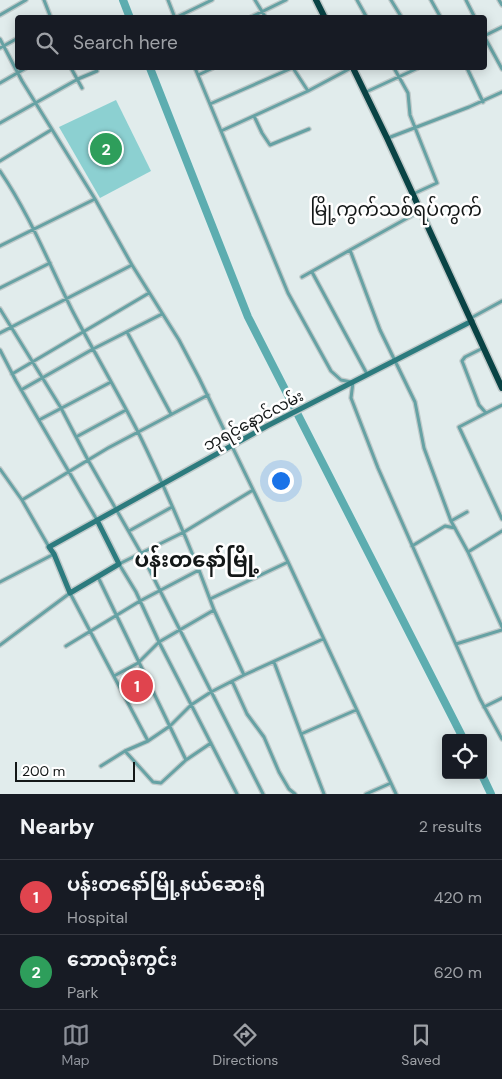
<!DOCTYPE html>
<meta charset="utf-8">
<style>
:root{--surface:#171b24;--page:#20242c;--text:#f1f3f6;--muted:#9ea1a6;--line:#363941;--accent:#8c9099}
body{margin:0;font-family:"DM Sans","Noto Sans Myanmar",sans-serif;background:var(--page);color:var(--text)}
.controls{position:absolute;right:15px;bottom:15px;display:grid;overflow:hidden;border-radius:5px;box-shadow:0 2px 12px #0003}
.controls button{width:45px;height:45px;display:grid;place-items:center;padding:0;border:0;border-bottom:1px solid var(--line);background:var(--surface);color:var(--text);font:25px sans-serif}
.scale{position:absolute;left:15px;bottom:12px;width:120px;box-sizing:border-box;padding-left:5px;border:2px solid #131717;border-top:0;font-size:14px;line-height:18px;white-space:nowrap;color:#131717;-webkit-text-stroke:4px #fff;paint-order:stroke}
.you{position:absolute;left:280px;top:480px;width:18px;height:18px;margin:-12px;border:4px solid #fff;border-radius:50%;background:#1a73e8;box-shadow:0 0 0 8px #1a73e833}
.badge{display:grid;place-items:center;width:32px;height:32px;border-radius:50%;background:var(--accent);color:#fff;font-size:16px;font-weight:700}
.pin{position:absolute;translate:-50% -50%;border:2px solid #fff;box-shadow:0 1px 5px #0006}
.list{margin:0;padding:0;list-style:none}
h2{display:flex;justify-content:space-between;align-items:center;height:65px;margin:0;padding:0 20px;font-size:21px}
h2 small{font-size:16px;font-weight:400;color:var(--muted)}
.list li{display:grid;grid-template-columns:32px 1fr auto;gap:15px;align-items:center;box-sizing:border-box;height:75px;padding:0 20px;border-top:1px solid var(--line)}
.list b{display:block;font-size:19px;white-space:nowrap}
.list p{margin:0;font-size:16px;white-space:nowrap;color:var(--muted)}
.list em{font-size:16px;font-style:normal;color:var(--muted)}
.icon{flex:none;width:28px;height:28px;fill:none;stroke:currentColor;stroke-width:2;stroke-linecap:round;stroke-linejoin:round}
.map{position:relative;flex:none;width:502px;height:794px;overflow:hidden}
.search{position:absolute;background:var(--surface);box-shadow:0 2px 12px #0003;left:15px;right:15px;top:15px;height:55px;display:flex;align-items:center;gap:12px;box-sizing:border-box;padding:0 18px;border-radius:5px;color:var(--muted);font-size:19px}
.sheet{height:215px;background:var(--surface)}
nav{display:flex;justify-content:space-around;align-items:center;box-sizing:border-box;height:70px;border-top:1px solid var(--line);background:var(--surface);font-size:14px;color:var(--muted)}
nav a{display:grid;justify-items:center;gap:2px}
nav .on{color:var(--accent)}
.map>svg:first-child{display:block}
.green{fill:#8cd0d1}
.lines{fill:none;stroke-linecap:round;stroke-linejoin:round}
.river{stroke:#5dadb0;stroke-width:8}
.street-casing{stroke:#c0caca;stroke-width:5.5}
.secondary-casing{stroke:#c0caca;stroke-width:8}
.highway-casing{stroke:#c0caca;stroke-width:9}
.street{stroke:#66a2a4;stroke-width:3}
.secondary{stroke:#2c7b7e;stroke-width:5}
.highway{stroke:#094345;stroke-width:6}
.labels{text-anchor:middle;stroke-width:5;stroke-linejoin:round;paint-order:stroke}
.street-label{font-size:16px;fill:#131717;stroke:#fff}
.quarter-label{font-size:19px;fill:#131717;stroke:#fff}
.district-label{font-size:21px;font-weight:bold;fill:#131717;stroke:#fff}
</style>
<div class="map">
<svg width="502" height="794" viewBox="0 0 502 794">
<rect width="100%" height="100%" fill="#e1ecec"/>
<!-- green -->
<path class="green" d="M 116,100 L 151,171 L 100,198 L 59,127 Z"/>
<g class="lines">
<!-- river -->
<path class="river" d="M 123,0 L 130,18
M 150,68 L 248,317 L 463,738
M 482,775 L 491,794"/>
<!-- street casing -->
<g class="street-casing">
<path id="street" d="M 44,0 L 51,18
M 168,0 L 175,18 L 212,0
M 255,0 L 266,18
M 357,0 L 367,18
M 391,0 L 402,18
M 431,0 L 441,18
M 466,0 L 475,18
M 499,0 L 502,5
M 0,15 L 26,0
M 249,18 L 286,0
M 484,36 L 502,69
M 484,36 L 502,27
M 0,39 L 22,81 L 95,199 L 132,265 L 179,340 L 199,378 L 288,562 L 396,794
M 0,48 L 18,38
M 71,68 L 82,88
M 195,68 L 288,293 L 331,371 L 341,380 L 351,382
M 293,68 L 308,91
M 394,68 L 408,93 L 410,115 L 437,183 L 413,194
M 467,68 L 483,102
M 198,75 L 213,68
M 0,83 L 26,68
M 366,92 L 418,68
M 210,104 L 292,68
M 254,116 L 262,133 L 270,145 L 309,129
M 0,123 L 78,79 L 97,71
M 221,131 L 308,91 L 351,68
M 388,138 L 469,107 L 502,92
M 0,161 L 51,130
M 0,171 C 30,215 49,264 73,312 C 94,352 117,391 138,432 C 160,477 180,523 199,570 L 140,601 L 66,646
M 0,246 L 95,199
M 350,250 L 380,330 L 415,402 L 424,448 L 451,521 L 468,552 L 502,627
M 312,272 L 367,374
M 302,277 L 350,250 L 420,211
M 0,288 L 50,263
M 0,309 L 61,408 L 88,460 L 141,553 L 263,794
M 471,318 L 502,301
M 127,332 L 171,414
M 0,333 L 132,265
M 483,348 L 465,357 L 462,361 L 464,366 L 479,405 L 486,413 L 502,405
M 0,350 L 16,381 L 97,520
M 12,374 L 149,293
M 353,382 L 351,398 L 378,468 L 480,699 L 502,739
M 21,390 L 93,349 L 162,314
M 486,413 L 459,427 L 502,519
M 39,420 L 111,382
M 76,437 L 126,410
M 0,469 L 22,500 L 49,547
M 22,500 L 108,448 L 208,395
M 451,521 L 467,512
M 129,531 L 172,507
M 412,546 L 445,526 L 455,528
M 468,552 L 502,531
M 199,570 L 214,610 L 244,675
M 98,577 L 186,760
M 0,582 L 54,554
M 210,599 L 288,562
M 456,644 L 502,630
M 0,645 L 70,593 L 148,741
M 274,662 L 301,734 L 356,710
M 114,676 L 138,663 L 159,642 L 214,610
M 232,681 L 247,714 L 264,737 L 279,772 L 289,789 L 295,794
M 484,707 L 502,698
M 301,734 L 324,794
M 125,751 L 153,782 L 161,783 L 186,760 L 211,743
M 101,766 L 125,751 L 148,741 L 170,726 L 191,705 L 211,692 L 244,675 L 323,639
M 237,794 L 159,642 L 136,592 L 119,564 L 184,532 L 253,490
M 366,794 L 391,783"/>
</g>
<!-- secondary casing -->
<g class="secondary-casing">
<path id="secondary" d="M 97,520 L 119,564 L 70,593 L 54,554 L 49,547 L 267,426 L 472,321"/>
</g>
<!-- highway casing -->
<g class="highway-casing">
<path id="highway" d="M 316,0 L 325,18
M 353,68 L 387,138 L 502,388"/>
</g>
<!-- street -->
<use href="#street" class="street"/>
<!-- secondary -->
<use href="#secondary" class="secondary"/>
<!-- highway -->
<use href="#highway" class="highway"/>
</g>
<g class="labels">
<!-- street labels -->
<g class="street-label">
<text transform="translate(253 420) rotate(-28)" y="6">ဘုရင့်နောင်လမ်း</text>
</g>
<!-- quarter labels -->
<g class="quarter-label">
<text x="396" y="216">မြို့ကွက်သစ်ရပ်ကွက်</text>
</g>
<!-- district labels -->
<g class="district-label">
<text x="197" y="567">ပန်းတနော်မြို့</text>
</g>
</g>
</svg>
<div class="controls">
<button><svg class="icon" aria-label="locate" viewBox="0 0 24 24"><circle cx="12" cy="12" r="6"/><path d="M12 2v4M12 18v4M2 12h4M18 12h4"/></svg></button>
</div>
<div class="scale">200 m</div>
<div class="you"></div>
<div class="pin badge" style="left:137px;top:686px;background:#e0444e">1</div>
<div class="pin badge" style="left:106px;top:149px;background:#2e9e5b">2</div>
<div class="search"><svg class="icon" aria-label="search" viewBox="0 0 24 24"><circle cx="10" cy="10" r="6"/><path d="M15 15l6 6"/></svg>Search here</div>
</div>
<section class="sheet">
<h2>Nearby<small>2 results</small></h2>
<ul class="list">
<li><span class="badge" style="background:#e0444e">1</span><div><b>ပန်းတနော်မြို့နယ်ဆေးရုံ</b><p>Hospital</p></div><em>420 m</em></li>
<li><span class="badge" style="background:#2e9e5b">2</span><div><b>ဘောလုံးကွင်း</b><p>Park</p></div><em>620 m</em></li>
</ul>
</section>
<nav>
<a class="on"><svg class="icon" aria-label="map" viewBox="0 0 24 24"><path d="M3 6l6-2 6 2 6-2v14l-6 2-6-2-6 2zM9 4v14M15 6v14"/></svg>Map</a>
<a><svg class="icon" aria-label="directions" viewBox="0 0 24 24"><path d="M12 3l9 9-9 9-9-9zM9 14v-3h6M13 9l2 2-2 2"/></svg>Directions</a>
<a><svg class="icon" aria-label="saved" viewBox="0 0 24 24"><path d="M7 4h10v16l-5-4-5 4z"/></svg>Saved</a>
</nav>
